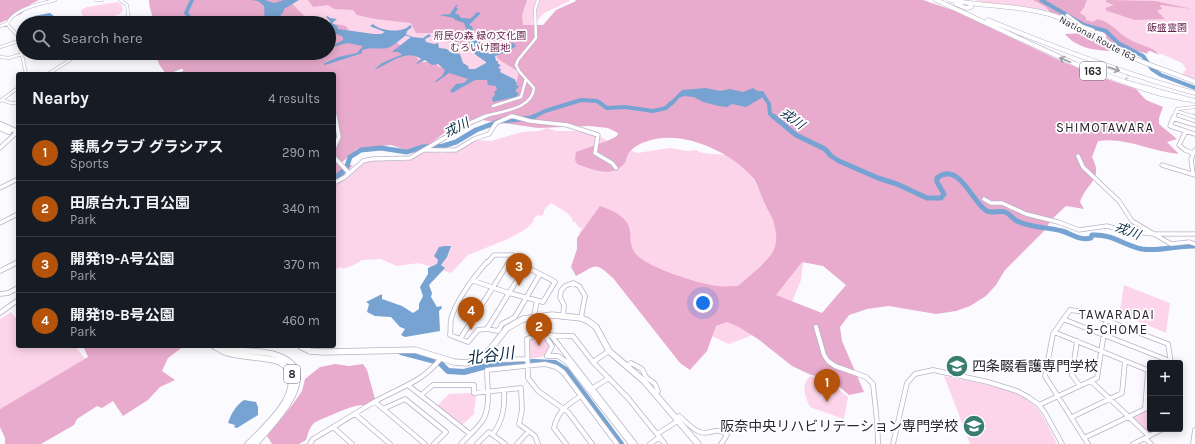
<!DOCTYPE html>
<meta charset="utf-8">
<style>
:root{--surface:#171b24;--page:#20242c;--text:#f1f3f6;--muted:#9ea1a6;--line:#363941;--accent:#b45309}
body{margin:0;font-family:Karla,"Noto Sans JP",sans-serif;background:var(--page);color:var(--text)}
.controls{position:absolute;right:12px;bottom:12px;display:grid;overflow:hidden;border-radius:4px;box-shadow:0 2px 10px #0003}
.controls button{width:36px;height:36px;display:grid;place-items:center;padding:0;border:0;border-bottom:1px solid var(--line);background:var(--surface);color:var(--text);font:20px sans-serif}
.you{position:absolute;left:703px;top:303px;width:14px;height:14px;margin:-10px;border:3px solid #fff;border-radius:50%;background:#1a73e8;box-shadow:0 0 0 6px #1a73e833}
.badge{display:grid;place-items:center;width:26px;height:26px;border-radius:50%;background:var(--accent);color:#fff;font-size:13px;font-weight:700}
.pin{position:absolute;translate:-50% -33px;filter:drop-shadow(0 1px 2px #0008)}
.pin::after{content:'';position:absolute;top:21px;width:14px;height:12px;background:inherit;clip-path:polygon(0 0,100% 0,50% 100%)}
.list{margin:0;padding:0;list-style:none}
h2{display:flex;justify-content:space-between;align-items:center;height:52px;margin:0;padding:0 16px;font-size:17px}
h2 small{font-size:13px;font-weight:400;color:var(--muted)}
.list li{display:grid;grid-template-columns:26px 1fr auto;gap:12px;align-items:center;box-sizing:border-box;height:56px;padding:0 16px;border-top:1px solid var(--line)}
.list b{display:block;font-size:15px;white-space:nowrap}
.list p{margin:0;font-size:13px;white-space:nowrap;color:var(--muted)}
.list em{font-size:13px;font-style:normal;color:var(--muted)}
.icon{flex:none;width:22px;height:22px;fill:none;stroke:currentColor;stroke-width:2;stroke-linecap:round;stroke-linejoin:round}
.map{position:relative;flex:none;width:1195px;height:444px;overflow:hidden}
.search{position:absolute;background:var(--surface);box-shadow:0 2px 10px #0003;left:16px;top:16px;width:320px;height:44px;display:flex;align-items:center;gap:10px;box-sizing:border-box;padding:0 14px;border-radius:22px;color:var(--muted);font-size:15px}
.panel{position:absolute;background:var(--surface);box-shadow:0 2px 10px #0003;left:16px;top:72px;width:320px;height:276px;border-radius:4px}
.map>svg:first-child{display:block}
.green{fill:#fdd5ea}
.forest{fill:#e8abcd;fill-rule:evenodd}
.water{fill:#76a3d1}
.lines{fill:none;stroke-linecap:round;stroke-linejoin:round}
.stream{stroke:#76a3d1;stroke-width:1}
.river-far2{stroke:#76a3d1;stroke-width:4}
.river-far1{stroke:#76a3d1;stroke-width:5}
.river{stroke:#76a3d1;stroke-width:6}
.minor-tunnel{stroke:#d1d0d5;stroke-width:2.5;stroke-dasharray:2.5 1.5;stroke-linecap:butt}
.minor-far2-casing{stroke:#b8b3c8;stroke-width:3.5}
.minor-far1-casing{stroke:#b8b3c8;stroke-width:5}
.minor-casing{stroke:#b8b3c8;stroke-width:5.5}
.major-far1-casing{stroke:#b8b3c8;stroke-width:6}
.major-casing{stroke:#b8b3c8;stroke-width:7}
.highway-casing{stroke:#b8b3c8;stroke-width:5}
.minor-far2{stroke:#fff;stroke-width:2.5}
.minor-far1{stroke:#fff;stroke-width:3.5}
.minor{stroke:#fff;stroke-width:4}
.major-far1{stroke:#fff;stroke-width:4.5}
.major{stroke:#fff;stroke-width:5.5}
.highway{stroke:#fff;stroke-width:4}
.oneway{stroke:#9e9da1}
.labels{text-anchor:middle;stroke-width:3.5;stroke-linejoin:round;paint-order:stroke}
.far-park-label{font-size:10px;fill:#68224f;stroke:#fff}
.far-street-label{font-size:10px;fill:#28262e;stroke:#fff}
.shield{fill:#fff;stroke:#68676d;stroke-width:1}
.shield-label{font-size:11px;font-weight:bold;fill:#28262e}
.water-label{font-size:13px;font-style:italic;fill:#082a49;stroke:#fff}
.neighbourhood-label{font-size:13px;letter-spacing:1px;fill:#28262e;stroke:#fff}
.near-poi-label{font-size:14px;fill:#28262e;stroke:#fff;text-anchor:start}
.near-water-label{font-size:16px;font-style:italic;fill:#082a49;stroke:#fff}
</style>
<div class="map">
<svg width="1195" height="444" viewBox="0 0 1195 444">
<rect width="100%" height="100%" fill="#fbfaff"/>
<!-- green -->
<path class="green" d="M 250,0 L 569,0 L 570,1 L 544,13 L 537,21 L 537,17 L 533,18 L 534,26 L 516,69 L 525,79 L 521,83 L 441,69 L 438,65 L 428,63 L 418,58 L 329,23 L 263,23 Z
M 975,0 L 1036,0 L 1047,8 L 1047,12 L 998,6 Z
M 1086,0 L 1195,0 L 1195,81 L 1182,75 L 1186,69 L 1182,63 L 1124,38 L 1093,22 L 1088,22 L 1079,14 L 1084,9 L 1082,7 L 1086,6 Z
M 117,2 L 121,4 L 123,9 L 120,14 L 102,20 L 84,23 L 81,10 L 87,7 Z
M 72,53 L 124,53 L 122,56 L 92,60 L 69,58 Z
M 547,128 L 556,131 L 576,131 L 598,135 L 606,140 L 637,153 L 670,148 L 688,151 L 696,150 L 702,153 L 726,155 L 731,156 L 750,174 L 802,258 L 803,263 L 801,280 L 790,307 L 758,333 L 729,344 L 709,335 L 579,233 L 582,228 L 578,227 L 576,223 L 572,221 L 572,218 L 566,212 L 551,203 L 544,210 L 544,213 L 541,216 L 538,215 L 534,218 L 533,222 L 526,229 L 508,239 L 468,255 L 451,273 L 419,263 L 397,266 L 381,259 L 362,260 L 354,265 L 343,269 L 341,267 L 334,270 L 334,184 L 365,162 L 375,160 L 407,161 L 426,151 L 431,150 L 441,153 L 457,150 L 475,140 L 491,141 L 522,132 L 539,131 Z
M 1124,285 L 1170,303 L 1166,333 L 1130,318 L 1120,310 Z
M 11,312 L 18,321 L 18,346 L 75,346 L 85,359 L 0,409 L 0,319 Z
M 536,336 L 544,337 L 550,344 L 546,356 L 528,359 L 528,340 Z
M 811,376 L 827,380 L 848,397 L 844,419 L 810,407 C 805,397 800,384 811,376 Z
M 944,376 C 967,381 1017,388 1033,404 C 1044,415 1050,430 1057,444 L 970,444 Z
M 472,393 L 472,395 L 476,396 L 474,414 L 462,425 L 437,406 L 449,394 Z
M 1148,398 L 1150,399 L 1150,429 L 1157,429 L 1149,433 L 1131,417 L 1148,409 Z"/>
<!-- forest -->
<path class="forest" d="M 0,0 L 39,0 L 31,4 L 21,14 L 0,23 Z
M 149,0 L 289,0 C 294,5 299,12 305,16 C 316,24 334,23 346,26 L 349,31 L 348,36 L 391,39 L 400,45 L 401,52 L 417,52 L 417,58 L 423,62 L 435,62 L 439,67 L 516,84 L 519,72 L 498,59 L 496,54 L 507,39 L 494,42 L 486,37 L 481,39 L 483,44 L 473,46 L 455,44 L 436,33 L 416,33 L 411,23 L 375,19 L 357,15 L 353,10 L 334,9 L 328,5 L 313,7 L 308,0 L 527,0 L 522,15 L 523,25 L 543,25 L 556,10 L 576,1 L 575,0 L 923,0 L 955,11 L 1061,61 L 1093,74 L 1136,89 L 1146,100 L 1163,107 L 1159,118 L 1159,124 L 1177,139 L 1167,142 L 1179,154 C 1151,152 1127,137 1098,141 L 1092,157 C 1104,180 1087,182 1080,202 L 1084,209 L 1066,206 L 1053,218 L 1043,232 L 1005,270 L 996,285 L 986,296 L 970,306 L 956,311 L 936,314 L 889,306 L 867,309 L 849,315 L 840,327 L 842,341 L 864,392 L 849,395 L 829,378 L 811,375 L 792,366 L 758,339 L 739,327 L 727,322 L 716,326 L 707,351 L 690,370 L 680,363 L 613,278 C 594,261 597,265 576,276 L 571,267 L 577,249 L 577,238 L 600,206 C 611,210 625,215 629,227 C 632,237 628,242 635,253 C 645,267 701,285 719,286 C 725,287 732,286 738,286 C 749,275 776,258 776,241 C 777,235 775,229 774,223 C 772,216 768,211 765,204 C 761,196 759,187 754,179 C 732,152 682,129 648,141 C 640,143 632,148 628,154 C 626,158 626,163 623,165 C 610,178 591,169 577,164 L 575,160 L 576,152 L 607,141 L 617,136 L 618,133 L 608,128 L 589,126 L 538,128 L 482,120 L 457,123 L 425,148 L 415,153 L 391,145 L 357,149 L 339,165 L 353,165 L 343,176 L 334,180 L 334,74 L 164,74 L 164,71 C 157,63 159,61 154,53 L 329,53 L 329,23 L 153,23 C 153,14 149,9 149,0 ZM 802,262 L 823,266 L 846,285 L 822,313 L 776,295 Z
M 1033,0 L 1087,0 L 1084,8 L 1080,13 L 1086,17 L 1086,20 L 1093,22 L 1097,19 C 1111,21 1117,33 1129,39 C 1139,46 1151,45 1160,55 L 1150,51 L 1147,52 L 1148,54 L 1128,48 L 1116,47 L 1106,38 L 1106,35 L 1101,30 L 1095,28 L 1086,29 L 1050,13 L 1046,7 Z
M 1106,0 L 1155,1 L 1192,9 L 1160,5 L 1162,9 L 1157,11 L 1165,19 L 1135,20 L 1107,11 L 1105,8 L 1114,5 L 1106,2 Z
M 1083,33 L 1092,36 L 1116,51 C 1098,51 1077,49 1065,34 Z
M 83,346 L 184,346 L 168,358 L 162,371 L 175,380 L 160,387 L 148,400 L 123,416 L 113,401 L 102,408 L 97,406 L 77,419 L 74,425 L 41,444 L 5,444 L 5,438 L 0,427 L 0,409 L 88,357 Z
M 335,364 L 349,366 L 363,364 L 367,370 L 375,399 C 367,407 362,404 352,407 C 347,408 317,421 314,423 C 309,428 308,434 306,440 L 299,444 L 272,444 L 267,436 L 293,404 L 302,391 L 305,379 L 320,367 Z"/>
<!-- water -->
<path class="water" d="M 251,0 L 265,0 L 274,3 L 284,0 L 299,0 L 284,9 L 283,13 L 280,15 L 287,21 L 287,23 L 265,23 L 264,6 L 258,1 Z
M 456,5 L 458,5 L 456,7 L 458,9 L 455,13 L 459,15 L 461,18 C 472,17 467,23 477,12 L 481,13 L 469,25 L 472,26 L 474,34 L 488,32 L 490,34 L 477,39 L 478,42 L 481,43 L 479,44 L 483,46 L 482,48 L 489,54 L 502,50 L 509,43 L 513,43 L 516,46 L 509,51 L 495,56 L 496,61 L 498,61 L 498,64 L 501,65 L 498,68 L 501,69 L 500,72 L 516,80 L 515,81 L 517,83 L 516,85 L 519,86 L 515,91 L 519,94 L 516,97 L 493,102 L 492,98 L 495,95 L 494,92 L 497,90 L 496,86 L 488,85 L 487,80 L 475,80 L 452,93 L 450,91 L 456,84 L 464,83 L 468,79 L 449,73 L 438,81 L 434,82 L 442,76 L 445,70 L 438,64 L 432,65 L 425,60 L 415,65 L 421,59 C 406,48 388,65 374,70 L 382,63 L 401,55 L 402,54 L 398,52 L 392,52 L 393,51 L 411,37 L 423,38 L 429,34 L 431,36 L 425,39 L 426,42 L 434,44 L 438,43 L 439,48 L 447,49 L 450,52 L 460,54 L 463,63 L 468,66 L 469,69 L 475,69 L 486,63 L 486,62 L 476,55 L 468,46 L 470,45 L 469,39 L 466,35 L 467,31 L 464,23 L 455,20 L 454,18 L 439,15 L 450,14 Z
M 50,13 L 59,20 L 75,19 L 78,21 L 75,23 L 30,23 L 36,18 L 34,16 Z
M 327,16 L 330,18 L 337,19 L 332,23 L 337,26 L 338,29 L 374,34 L 381,34 L 385,32 L 372,27 L 370,26 L 373,24 C 381,32 404,33 410,25 L 412,27 L 407,31 L 406,35 C 401,39 394,46 387,48 C 379,50 373,46 362,50 L 362,53 L 360,54 L 325,65 L 323,64 L 338,57 L 357,53 L 363,46 L 347,43 L 329,48 L 343,40 L 343,37 L 338,34 L 329,35 L 330,21 L 326,17 Z
M 706,88 L 720,91 L 730,89 L 743,92 L 753,88 L 765,96 L 746,107 L 732,104 L 727,107 L 719,106 L 703,102 L 694,97 L 684,96 L 679,98 L 673,105 L 667,108 L 665,107 L 682,90 Z
M 445,246 L 451,246 L 447,257 L 441,265 L 445,268 L 429,285 L 432,293 L 431,297 L 437,307 L 441,306 L 442,308 L 439,311 L 440,331 L 405,337 L 401,335 L 405,329 L 400,327 L 391,317 L 375,316 L 367,312 L 369,304 L 366,302 L 382,294 L 382,299 L 402,306 L 413,313 L 419,309 L 419,304 L 423,296 L 420,287 L 428,274 L 428,268 L 437,264 L 438,260 L 434,256 L 439,247 Z
M 244,400 L 256,402 L 258,407 L 258,415 L 237,428 L 234,427 L 235,425 L 228,423 C 231,414 236,405 244,400 Z"/>
<g class="lines">
<!-- stream -->
<path class="stream" d="M 406,35 L 412,37"/>
<!-- river-far2 -->
<path class="river-far2" d="M 192,0 L 186,13 L 194,23
M 1041,0 L 1084,25 L 1106,31 L 1118,43 L 1143,56 L 1152,69 L 1161,75 L 1195,88
M 246,23 L 266,17
M 758,93 L 762,93 L 769,104 L 770,114 L 774,117
M 533,117 L 545,111 L 581,100 L 597,101 L 607,108 L 625,107 L 653,111 L 666,108 L 671,103"/>
<!-- river-far1 -->
<path class="river-far1" d="M 773,116 L 796,135 L 825,149 L 831,156 L 839,161 L 878,178 L 897,184 L 927,198 L 941,198 L 944,194 L 937,182 L 937,178 C 959,160 973,204 987,211 C 993,214 999,210 1005,212 C 1010,214 1013,219 1017,221 C 1031,228 1047,227 1062,231 C 1072,234 1080,241 1091,238 L 1092,235 C 1113,234 1123,245 1142,249 C 1160,252 1178,245 1195,246
M 334,179 L 346,169 L 350,157 L 361,150 L 381,148 L 407,152 L 422,147 L 443,146 L 456,142 L 476,130 L 500,121 L 531,118 L 535,116"/>
<!-- river -->
<path class="river" d="M 401,352 L 439,362 L 448,371 L 464,372 L 490,365 L 534,362 L 555,363 L 566,370 L 621,444"/>
<!-- minor-tunnel -->
<path class="minor-tunnel" d="M 1124,83 L 1129,74"/>
<!-- minor-far2 casing -->
<g class="minor-far2-casing">
<path id="minor-far2" d="M 96,0 L 102,0
M 120,0 L 127,5 L 129,21 L 127,23
M 1067,15 L 1082,26 L 1093,30 L 1097,37
M 7,24 C 14,8 40,4 55,0
M 7,24 L 18,36 L 26,74
M 0,26 L 7,24
M 0,47 L 19,41
M 0,57 L 9,58 L 22,54
M 48,74 L 70,60 L 67,59 L 65,55 L 67,53
M 172,74 L 182,70
M 1127,84 L 1158,94 L 1185,100
M 2,100 L 11,103 L 18,103
M 0,101 L 18,88
M 493,106 L 521,97 L 526,79
M 334,109 L 335,117
M 1176,111 L 1195,117
M 483,117 C 500,111 532,110 534,88 L 519,71 L 516,65 L 518,60 L 536,38 L 535,9 L 538,0
M 509,117 L 516,117
M 1174,117 L 1177,109 L 1195,107"/>
</g>
<!-- minor-far1 casing -->
<g class="minor-far1-casing">
<path id="minor-far1" d="M 512,116 L 530,121 L 567,125 L 598,135 L 595,153 L 612,163 L 616,168
M 1174,116 L 1170,126 L 1195,134
M 1192,116 L 1195,117
M 1173,118 L 1195,125
M 1186,131 L 1179,145 L 1185,150 L 1193,153
M 0,148 L 15,134
M 334,148 L 339,137 L 335,116
M 425,150 L 456,150 L 474,139 L 489,134 L 496,123 L 512,116
M 1078,156 L 1083,167 L 1119,201 L 1132,221 L 1171,244 L 1189,242 L 1195,244
M 334,157 L 349,173
M 1162,165 L 1195,175
M 1193,174 L 1191,159 L 1195,150
M 334,183 L 345,177 L 363,161 L 372,159 L 410,158 L 470,123 L 486,116
M 0,188 L 18,179
M 984,199 L 991,203 L 1002,203 L 1026,214 L 1058,222 L 1079,230 L 1107,226 L 1125,231 L 1154,234 L 1195,234
M 0,223 L 18,214
M 17,263 L 18,262
M 487,263 L 494,255 L 513,255 L 520,263
M 508,263 L 513,255"/>
</g>
<!-- minor casing -->
<g class="minor-casing">
<path id="minor" d="M 487,262 C 473,278 457,298 451,319 C 450,324 451,330 450,335 L 468,342 L 478,330 L 487,329 L 509,293
M 0,271 L 18,262
M 474,281 L 509,293
M 509,293 L 543,302 L 555,282 C 545,275 526,269 519,262
M 509,293 L 525,267
M 0,294 L 8,293 L 18,288
M 0,313 L 18,300
M 534,316 L 537,301
M 563,316 L 564,305 L 560,297 L 561,291 L 565,286 L 573,283 L 579,286 L 585,296 L 581,318
M 1063,319 L 1170,361
M 816,327 L 824,355 L 828,361 L 835,366 L 866,377 L 873,384 C 875,404 878,424 878,444
M 487,329 L 498,331 L 502,324 L 515,317 L 540,274
M 1054,332 L 1150,371
M 551,335 L 635,444
M 546,337 L 552,346 L 547,356 L 558,356 L 567,362 L 631,444
M 460,339 L 509,262
M 1077,341 L 1072,375 L 1080,386
M 490,352 L 500,360 L 527,359
M 593,362 L 609,351
M 628,365 L 631,363 L 642,369 L 646,377 L 655,384 L 658,391 L 655,393
M 1091,381 L 1149,436
M 409,386 L 470,434
M 593,388 L 609,378
M 421,395 L 433,385 L 474,385 L 474,393 L 521,388 L 522,410 L 519,424 L 535,436 L 538,444
M 375,402 L 425,444
M 1039,405 L 1097,378 L 1106,320
M 383,409 L 405,399 L 446,432 L 434,444
M 355,414 L 390,444
M 1072,417 L 1122,393 L 1125,361
M 676,418 L 679,416 C 686,421 691,429 700,432 C 711,436 716,425 727,435 L 721,444
M 333,427 L 352,444
M 493,434 C 503,420 505,407 504,391
M 657,434 L 676,422
M 1084,438 L 1145,409 L 1148,370
M 1145,438 L 1151,444
M 310,444 L 313,439 C 334,427 354,414 374,402 C 400,387 422,383 441,358
M 461,444 C 468,436 477,429 483,420 C 491,406 487,386 487,370 L 545,364 L 556,367 L 563,372 L 617,444
M 477,444 L 489,432 L 505,444
M 517,444 L 528,432
M 566,444 L 554,428 C 557,412 568,404 581,396
M 592,444 L 568,412 L 538,391 L 528,378 L 527,339 L 536,335 L 573,336 L 593,362 L 628,398 L 665,444
M 650,444 L 660,437
M 893,444 L 907,383 L 915,374 L 933,370 L 988,382 L 1017,391 L 1028,397 L 1038,404 L 1045,413 L 1062,444
M 1088,444 L 1045,376 L 1053,334 L 1070,310 L 1085,312 L 1168,344 L 1171,363
M 1133,444 L 1163,429
M 1193,444 L 1195,430"/>
</g>
<!-- major-far1 casing -->
<g class="major-far1-casing">
<path id="major-far1" d="M 0,124 L 18,132
M 0,128 L 9,132"/>
</g>
<!-- major casing -->
<g class="major-casing">
<path id="major" d="M 214,346 C 218,348 223,352 228,353 C 243,358 261,356 277,361 C 282,362 288,368 290,373 C 299,398 264,428 248,444
M 222,346 C 240,354 259,349 276,355 C 326,371 274,423 255,444
M 300,346 L 310,351 L 324,352 L 415,350 L 454,362 L 467,363 L 485,356 L 507,328 L 523,319 L 552,315 L 581,318 L 588,321 L 596,327 L 609,351 L 644,381 L 698,444"/>
</g>
<!-- highway casing -->
<g class="highway-casing">
<path id="highway" d="M 936,0 L 1075,64 L 1125,82 L 1195,101
M 950,0 C 985,7 1021,5 1055,16 C 1082,24 1103,43 1127,55 C 1149,66 1173,72 1195,82
M 956,4 L 966,8 L 971,7 L 971,4
M 988,20 C 1056,48 1124,74 1195,93"/>
</g>
<!-- minor-far2 -->
<use href="#minor-far2" class="minor-far2"/>
<!-- minor-far1 -->
<use href="#minor-far1" class="minor-far1"/>
<!-- minor -->
<use href="#minor" class="minor"/>
<!-- major-far1 -->
<use href="#major-far1" class="major-far1"/>
<!-- major -->
<use href="#major" class="major"/>
<!-- highway -->
<use href="#highway" class="highway"/>
</g>
<!-- one-way arrows -->
<defs><path id="oneway-shaft" d="M-6 0H5M1.5-3L5.5 0L1.5 3" fill="none" stroke-width="1.6" stroke-linecap="round" stroke-linejoin="round"/></defs>
<g class="oneway">
<use href="#oneway-shaft" transform="translate(1065 60) rotate(-157)"/>
<use href="#oneway-shaft" transform="translate(1114 69) rotate(19)"/>
</g>
<!-- icons -->
<defs>
<g id="university-disc" transform="scale(1.15)"><circle r="9.5" fill="#397d70" stroke="#fff"/><path d="M0-5L7-2L0 1L-7-2ZM-4 1L0 2.5L4 1V4Q0 6-4 4Z" fill="#fff"/></g>
</defs>
<g fill-rule="evenodd">
<use href="#university-disc" x="957" y="366"/>
<use href="#university-disc" x="974" y="426"/>
</g>
<g class="labels">
<!-- far-park labels -->
<g class="far-park-label">
<text x="1167" y="31">飯盛霊園</text>
<text x="480" y="39">府民の森 緑の文化園<tspan x="480" dy="12">むろいけ園地</tspan></text>
</g>
<!-- far-street labels -->
<g class="far-street-label">
<text transform="translate(1098 38) rotate(28)" y="4">National Route 163</text>
</g>
<!-- shield labels -->
<g class="shield">
<rect x="1080" y="62" width="26" height="18" rx="3"/>
<rect x="284" y="365" width="16" height="18" rx="3"/>
</g>
<g class="shield-label">
<text x="1093" y="75">163</text>
<text x="292" y="378">8</text>
</g>
<!-- water labels -->
<g class="water-label">
<text transform="translate(793 118) rotate(37)" y="5">戎川</text>
<text transform="translate(456 127) rotate(-26)" y="5">戎川</text>
<text transform="translate(1128 230) rotate(21)" y="5">戎川</text>
</g>
<!-- neighbourhood labels -->
<g class="neighbourhood-label">
<text x="1105" y="132">SHIMOTAWARA</text>
<text x="1117" y="319">TAWARADAI<tspan x="1117" dy="15">5-CHOME</tspan></text>
</g>
<!-- near-poi labels -->
<g class="near-poi-label">
<text x="972" y="371">四条畷看護専門学校</text>
<text x="958" y="431" text-anchor="end">阪奈中央リハビリテーション専門学校</text>
</g>
<!-- near-water labels -->
<g class="near-water-label">
<text transform="translate(490 355) rotate(-7)" y="6">北谷川</text>
</g>
</g>
</svg>
<div class="controls">
<button>+</button>
<button>−</button>
</div>
<div class="you"></div>
<div class="pin badge" style="left:827px;top:402px">1</div>
<div class="pin badge" style="left:539px;top:346px">2</div>
<div class="pin badge" style="left:519px;top:286px">3</div>
<div class="pin badge" style="left:471px;top:330px">4</div>
<div class="search"><svg class="icon" aria-label="search" viewBox="0 0 24 24"><circle cx="10" cy="10" r="6"/><path d="M15 15l6 6"/></svg>Search here</div>
<section class="panel">
<h2>Nearby<small>4 results</small></h2>
<ul class="list">
<li><span class="badge">1</span><div><b>乗馬クラブ グラシアス</b><p>Sports</p></div><em>290 m</em></li>
<li><span class="badge">2</span><div><b>田原台九丁目公園</b><p>Park</p></div><em>340 m</em></li>
<li><span class="badge">3</span><div><b>開発19-A号公園</b><p>Park</p></div><em>370 m</em></li>
<li><span class="badge">4</span><div><b>開発19-B号公園</b><p>Park</p></div><em>460 m</em></li>
</ul>
</section>
</div>
